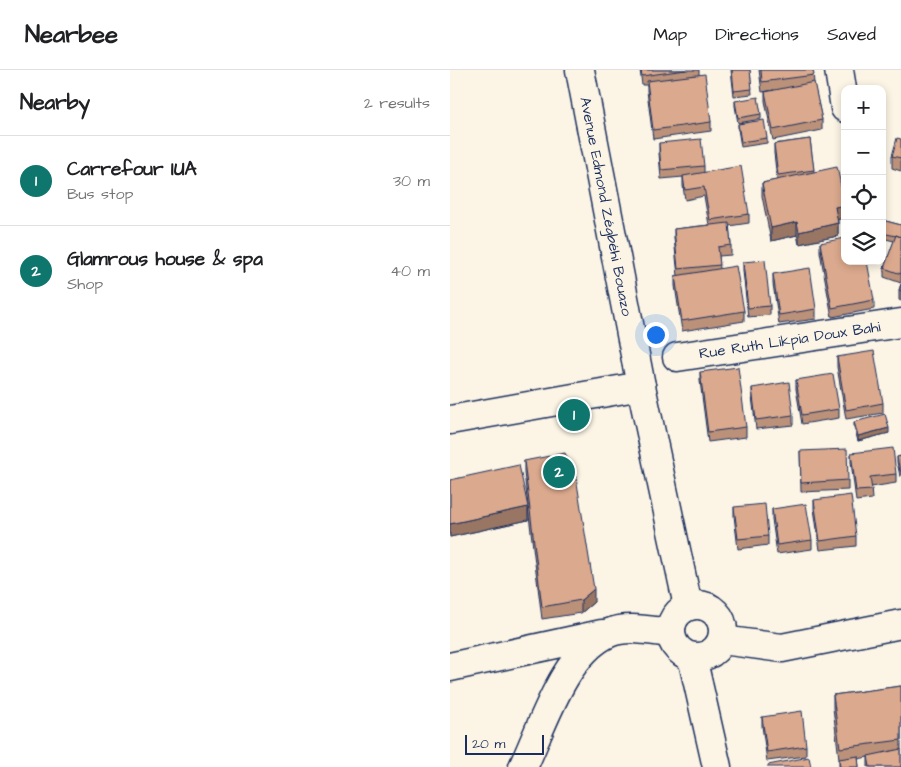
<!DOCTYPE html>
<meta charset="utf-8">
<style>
:root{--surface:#fff;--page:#f6f6f6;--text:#202124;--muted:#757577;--line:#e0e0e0;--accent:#0f766e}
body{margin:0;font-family:"Architects Daughter",sans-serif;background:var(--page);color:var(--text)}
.controls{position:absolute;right:15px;top:15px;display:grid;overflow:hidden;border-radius:10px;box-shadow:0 2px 8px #0003}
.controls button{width:45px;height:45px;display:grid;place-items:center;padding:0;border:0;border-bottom:1px solid var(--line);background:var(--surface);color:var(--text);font:25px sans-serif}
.scale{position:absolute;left:15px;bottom:12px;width:79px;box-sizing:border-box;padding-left:5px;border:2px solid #1b2f5e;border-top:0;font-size:14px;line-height:18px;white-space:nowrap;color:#1b2f5e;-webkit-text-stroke:4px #fcf5e5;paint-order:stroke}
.you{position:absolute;left:205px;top:264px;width:18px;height:18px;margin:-12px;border:4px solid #fff;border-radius:50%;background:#1a73e8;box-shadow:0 0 0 8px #1a73e833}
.badge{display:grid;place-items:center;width:32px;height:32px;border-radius:50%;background:var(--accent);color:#fff;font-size:16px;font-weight:700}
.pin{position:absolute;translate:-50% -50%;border:2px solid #fff;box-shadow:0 1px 5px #0006}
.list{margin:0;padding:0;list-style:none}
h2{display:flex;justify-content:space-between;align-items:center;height:65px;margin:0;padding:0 20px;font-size:21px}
h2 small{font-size:16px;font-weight:400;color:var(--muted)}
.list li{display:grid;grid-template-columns:32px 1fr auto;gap:15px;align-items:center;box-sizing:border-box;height:90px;padding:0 20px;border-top:1px solid var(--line)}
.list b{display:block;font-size:19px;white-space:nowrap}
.list p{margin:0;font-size:16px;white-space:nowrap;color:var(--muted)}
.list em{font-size:16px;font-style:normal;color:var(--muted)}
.icon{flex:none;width:28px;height:28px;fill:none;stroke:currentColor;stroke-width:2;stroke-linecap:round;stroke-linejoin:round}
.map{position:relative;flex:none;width:451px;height:697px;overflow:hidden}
header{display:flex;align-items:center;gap:30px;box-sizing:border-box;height:70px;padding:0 25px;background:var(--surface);border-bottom:1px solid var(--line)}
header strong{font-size:24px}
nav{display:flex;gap:28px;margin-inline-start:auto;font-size:18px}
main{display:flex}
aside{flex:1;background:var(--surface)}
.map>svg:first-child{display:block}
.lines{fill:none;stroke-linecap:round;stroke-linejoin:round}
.minor-casing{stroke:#1b2f5e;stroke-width:31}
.minor{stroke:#fcf5e5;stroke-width:28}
.wall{fill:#bc9179;stroke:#1b2f5e}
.shaded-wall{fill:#997663;stroke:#1b2f5e}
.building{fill:#dba98d;stroke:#1b2f5e}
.labels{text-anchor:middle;stroke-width:4.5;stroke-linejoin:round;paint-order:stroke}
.street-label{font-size:15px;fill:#1b2f5e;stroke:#fcf5e5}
</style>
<header>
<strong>Nearbee</strong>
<nav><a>Map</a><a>Directions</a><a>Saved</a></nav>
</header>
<main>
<aside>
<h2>Nearby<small>2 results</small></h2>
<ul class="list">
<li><span class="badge">1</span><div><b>Carrefour IUA</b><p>Bus stop</p></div><em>30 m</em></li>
<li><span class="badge">2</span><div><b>Glamrous house &amp; spa</b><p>Shop</p></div><em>40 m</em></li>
</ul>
</aside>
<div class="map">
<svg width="451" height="697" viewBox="0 0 451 697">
<rect width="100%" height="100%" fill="#fcf5e5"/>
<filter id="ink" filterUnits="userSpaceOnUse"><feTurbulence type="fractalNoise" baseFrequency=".02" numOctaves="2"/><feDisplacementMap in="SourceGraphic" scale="10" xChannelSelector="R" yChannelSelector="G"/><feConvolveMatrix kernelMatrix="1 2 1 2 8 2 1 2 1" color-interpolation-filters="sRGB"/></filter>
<g filter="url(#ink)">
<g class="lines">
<!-- minor casing -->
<g class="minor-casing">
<g id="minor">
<path id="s1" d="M 130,0 L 191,316 L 238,536"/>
<path d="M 389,0 L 395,38"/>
<path id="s2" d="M 227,287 L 451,253"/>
<path d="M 0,350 L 191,316"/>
<circle cx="247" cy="561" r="26"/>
<path d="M 272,570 L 332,578 L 451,554"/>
<path d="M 242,587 L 267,697"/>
<path d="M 0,597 L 152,564"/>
<path d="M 73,697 C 93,655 114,583 159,563 C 177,555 201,561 220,563"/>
</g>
</g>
<!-- minor -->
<use href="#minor" class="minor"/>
</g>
<!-- wall -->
<path class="wall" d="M 190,0 L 249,0 L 249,4 L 261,52 L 261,61 L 203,69 L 197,21 L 197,15 L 192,15 Z
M 281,0 L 300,0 L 302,24 L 284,26 Z
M 309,0 L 363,0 L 364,14 L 372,50 L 372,60 L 323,70 L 315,31 L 315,22 L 324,20 L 312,22 Z
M 285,31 L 311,44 L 311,49 L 288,53 L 285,36 Z
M 288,54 L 317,68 L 317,73 L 291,77 L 288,59 Z
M 360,69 L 364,102 L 395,134 L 395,148 L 388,149 L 388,166 L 349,174 L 347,165 L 321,171 L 312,126 L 312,113 L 327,110 L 324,83 L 324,74 Z
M 451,69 L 451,101 L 442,98 L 442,86 Z
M 209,73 L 254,96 L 254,103 L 299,144 L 299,153 L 279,156 L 281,175 L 281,185 L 269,186 L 270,199 L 294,241 L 294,251 L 232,261 L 225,216 L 225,206 L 228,206 L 224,168 L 224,159 L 259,155 L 254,126 L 235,130 L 233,116 L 233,107 L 211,109 L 209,83 Z
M 432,150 L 451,155 L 451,213 L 434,207 L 434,198 L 444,171 L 432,168 Z
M 370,173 L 424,230 L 424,239 L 382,247 L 370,182 Z
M 293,192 L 320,236 L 320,245 L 298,247 L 293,201 Z
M 323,204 L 366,239 L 366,249 L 329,254 L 323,214 Z
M 451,214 L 451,231 L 449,230 L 449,220 Z
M 387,287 L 433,333 L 433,343 L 396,349 L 387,297 Z
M 250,302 L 296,357 L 296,367 L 258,372 L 250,311 Z
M 346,310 L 389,339 L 389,348 L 352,354 L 346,319 Z
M 302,318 L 343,345 L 343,355 L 306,359 L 302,327 Z
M 404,352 L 439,363 L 408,371 L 404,357 Z
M 350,381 L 398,410 L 398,420 L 351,422 Z
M 401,383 L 446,404 L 446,413 L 421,417 L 422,429 L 406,431 L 401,392 Z
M 451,386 L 451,406 L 450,406 L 447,392 L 447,387 Z
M 74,391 L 144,532 L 131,543 L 92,549 L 78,438 L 78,450 L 0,467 L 0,410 L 78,436 L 74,403 Z
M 364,430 L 406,466 L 406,476 L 370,480 L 364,439 Z
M 284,437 L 318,466 L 318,475 L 288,479 L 284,446 Z
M 322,439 L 362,470 L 362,479 L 327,484 L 322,449 Z
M 451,616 L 451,697 L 418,697 L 418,687 L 408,689 L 409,697 L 389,697 L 389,689 L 383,638 L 383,625 Z
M 312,647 L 356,676 L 356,686 L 317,691 L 312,656 Z"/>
<!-- shaded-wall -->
<path class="shaded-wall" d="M 395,135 L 395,148 L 385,150 L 385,137 Z
M 347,152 L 347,165 L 321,171 L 321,158 Z
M 388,153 L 388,166 L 349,174 L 349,162 Z
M 439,358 L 439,363 L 408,371 L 408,366 Z
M 78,437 L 78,450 L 0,467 L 0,454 Z
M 144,519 L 144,532 L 131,543 L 131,530 Z"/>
<!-- building -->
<path class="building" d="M 191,0 L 236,0 L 192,6 Z
M 282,0 L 300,0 L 302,19 L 284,21 Z
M 311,0 L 363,0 L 364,5 L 312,12 Z
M 255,4 L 261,52 L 203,60 L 197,11 Z
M 364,12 L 372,50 L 323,60 L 315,22 Z
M 308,27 L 311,44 L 288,48 L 285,31 Z
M 314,50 L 317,68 L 291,72 L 288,54 Z
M 447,68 L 451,69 L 451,88 L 442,86 Z
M 251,69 L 254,96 L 211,100 L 209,73 Z
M 360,69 L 364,100 L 328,105 L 324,74 Z
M 291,96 L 299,144 L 260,150 L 254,117 L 235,120 L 233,106 Z
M 387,97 L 395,134 L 395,135 L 385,137 L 388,153 L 349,162 L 347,152 L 321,158 L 312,113 Z
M 432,150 L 451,155 L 451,167 L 446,165 L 446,166 L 432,163 Z
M 279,153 L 281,175 L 268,177 L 270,195 L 228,199 L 224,159 Z
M 446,165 L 451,167 L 451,204 L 434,198 Z
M 395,168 L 395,191 L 417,191 L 424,230 L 382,238 L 370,173 Z
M 315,190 L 320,236 L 298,238 L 293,192 Z
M 286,196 L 294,241 L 232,251 L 225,206 Z
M 360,198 L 366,239 L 329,245 L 323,204 Z
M 451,214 L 451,221 L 449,220 Z
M 424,281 L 433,333 L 396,340 L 387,287 Z
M 288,297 L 296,357 L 258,362 L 250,302 Z
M 383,304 L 389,339 L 352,345 L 346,310 Z
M 339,312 L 343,345 L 306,350 L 302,318 Z
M 435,344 L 439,358 L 408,366 L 404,352 Z
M 443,378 L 446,404 L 420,407 L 422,420 L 406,421 L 401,383 Z
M 397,379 L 398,410 L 351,413 L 350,381 Z
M 115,383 L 126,407 L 144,519 L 131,530 L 92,537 L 74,391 Z
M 451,386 L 451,401 L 450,401 L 447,387 Z
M 69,395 L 78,437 L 0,454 L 0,410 Z
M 401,425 L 406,466 L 370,471 L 364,430 Z
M 315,434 L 318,466 L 288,469 L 284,437 Z
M 356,434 L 362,470 L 327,475 L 322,439 Z
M 451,616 L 451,670 L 390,678 L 383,625 Z
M 352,641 L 356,676 L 317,682 L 312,647 Z
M 451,679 L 451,697 L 420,697 L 418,686 Z
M 408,686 L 409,697 L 390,697 L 389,689 Z
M 359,687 L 361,697 L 318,697 L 318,695 Z"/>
</g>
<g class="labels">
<!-- street labels -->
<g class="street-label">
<text dy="5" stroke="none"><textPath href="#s1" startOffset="139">Avenue Edmond Zégbéhi Bouazo</textPath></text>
<text dy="5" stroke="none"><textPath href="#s2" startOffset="114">Rue Ruth Likpia Doux Bahi</textPath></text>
</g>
</g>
</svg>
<div class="controls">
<button>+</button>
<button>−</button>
<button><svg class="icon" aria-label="locate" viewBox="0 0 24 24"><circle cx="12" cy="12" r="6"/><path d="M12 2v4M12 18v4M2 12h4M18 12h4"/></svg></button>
<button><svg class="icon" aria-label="layers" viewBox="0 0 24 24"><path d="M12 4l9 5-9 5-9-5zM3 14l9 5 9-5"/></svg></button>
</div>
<div class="scale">20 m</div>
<div class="you"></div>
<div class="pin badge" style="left:124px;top:345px">1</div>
<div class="pin badge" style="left:109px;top:402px">2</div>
</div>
</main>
